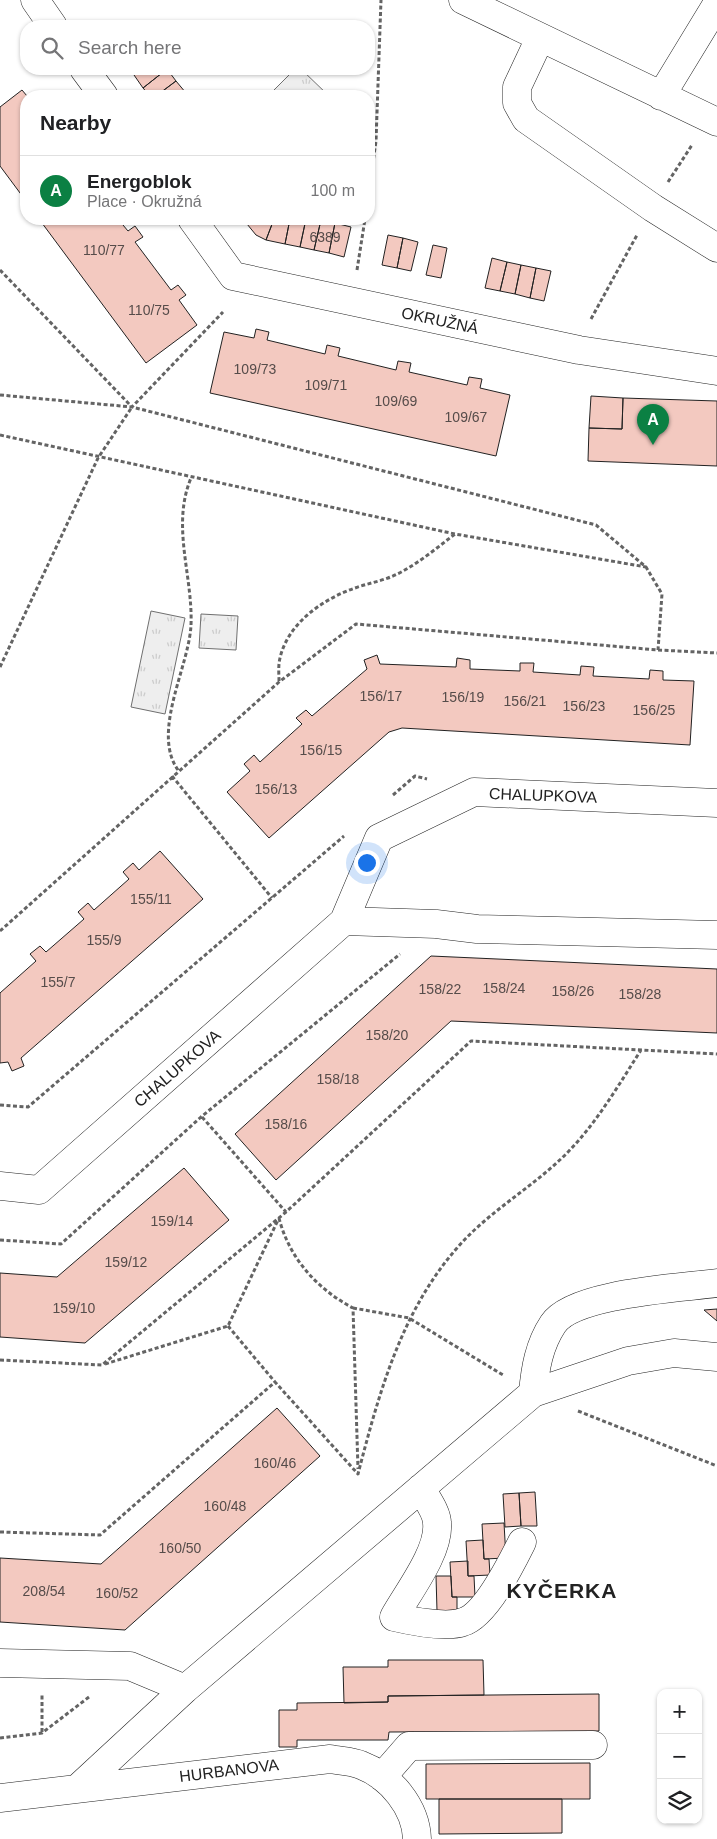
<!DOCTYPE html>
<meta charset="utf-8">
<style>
:root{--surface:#fff;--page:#f6f6f6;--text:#202124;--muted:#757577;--line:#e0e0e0;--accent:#0b8043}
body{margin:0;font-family:Arial,sans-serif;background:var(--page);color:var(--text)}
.controls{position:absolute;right:15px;bottom:15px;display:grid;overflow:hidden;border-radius:10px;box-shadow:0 1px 4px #0004}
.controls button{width:45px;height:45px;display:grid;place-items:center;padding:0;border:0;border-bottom:1px solid var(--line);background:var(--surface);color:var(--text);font:25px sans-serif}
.you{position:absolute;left:366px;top:862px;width:18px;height:18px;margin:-12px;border:4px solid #fff;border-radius:50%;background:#1a73e8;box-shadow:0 0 0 8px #1a73e833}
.badge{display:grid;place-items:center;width:32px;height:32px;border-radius:50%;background:var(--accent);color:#fff;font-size:16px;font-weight:700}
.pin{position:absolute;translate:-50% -41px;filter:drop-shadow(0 1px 2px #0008)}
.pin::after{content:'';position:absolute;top:26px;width:18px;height:15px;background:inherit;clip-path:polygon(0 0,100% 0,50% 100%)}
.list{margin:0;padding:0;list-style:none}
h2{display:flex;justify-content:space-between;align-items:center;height:65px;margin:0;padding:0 20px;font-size:21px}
h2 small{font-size:16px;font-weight:400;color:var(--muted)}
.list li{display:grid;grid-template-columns:32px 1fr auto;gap:15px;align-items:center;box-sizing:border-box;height:70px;padding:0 20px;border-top:1px solid var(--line)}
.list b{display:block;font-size:19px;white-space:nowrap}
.list p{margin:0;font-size:16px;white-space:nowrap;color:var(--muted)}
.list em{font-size:16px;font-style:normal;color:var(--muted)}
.icon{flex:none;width:28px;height:28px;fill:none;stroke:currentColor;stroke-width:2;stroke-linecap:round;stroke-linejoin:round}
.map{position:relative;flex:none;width:717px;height:1839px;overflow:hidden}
.search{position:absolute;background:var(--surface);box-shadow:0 1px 4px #0004;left:20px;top:20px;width:355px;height:55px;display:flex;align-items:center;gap:12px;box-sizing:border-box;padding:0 18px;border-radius:20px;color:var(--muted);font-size:19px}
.panel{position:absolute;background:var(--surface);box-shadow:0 1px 4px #0004;left:20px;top:90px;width:355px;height:135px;border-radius:20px}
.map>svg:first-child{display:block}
.park{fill:url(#park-tufts);stroke:#6f6f6f}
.building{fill:#f3c9c0;stroke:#222}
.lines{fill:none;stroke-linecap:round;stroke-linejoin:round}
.minor-casing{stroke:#222;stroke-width:29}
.path{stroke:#646464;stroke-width:3;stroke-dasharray:4 2.5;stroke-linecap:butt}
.minor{stroke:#fff;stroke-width:28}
.labels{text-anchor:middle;stroke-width:4;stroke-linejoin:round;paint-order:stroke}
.number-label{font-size:14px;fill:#564c4a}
.street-label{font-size:16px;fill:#222;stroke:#fff}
.district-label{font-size:21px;font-weight:bold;letter-spacing:1px;fill:#222;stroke:#fff}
</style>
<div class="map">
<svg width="717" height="1839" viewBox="0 0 717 1839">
<defs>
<pattern id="park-tufts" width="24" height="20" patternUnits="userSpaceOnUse" patternTransform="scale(1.25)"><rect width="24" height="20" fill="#eee"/><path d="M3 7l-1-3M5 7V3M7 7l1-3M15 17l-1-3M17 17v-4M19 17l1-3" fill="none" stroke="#ccc"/></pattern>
</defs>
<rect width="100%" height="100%" fill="#fff"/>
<!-- park -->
<path class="park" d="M 295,69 L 301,69 L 329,96 L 270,96 L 269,95 Z
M 151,611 L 185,618 L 165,714 L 131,707 Z
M 201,614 L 238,616 L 236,650 L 199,648 Z"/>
<!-- building -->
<path class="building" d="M 143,69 L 167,69 L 143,88 L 134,75 Z
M 167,69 L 176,81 L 156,96 L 150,96 L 143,88 Z
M 176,81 L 186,93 L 182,96 L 156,96 Z
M 22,90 L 27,96 L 26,201 L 0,166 L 0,107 Z
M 39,219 L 118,219 L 128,231 L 135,226 L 143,237 L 135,242 L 171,290 L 178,285 L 186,295 L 179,300 L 197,325 L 146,363 Z
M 252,219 L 274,219 L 266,240 L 256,235 L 247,224 Z
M 274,219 L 290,219 L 285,244 L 266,240 Z
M 290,219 L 306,219 L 300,247 L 285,244 Z
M 306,219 L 321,220 L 314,250 L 300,247 Z
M 321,220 L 335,223 L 329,253 L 314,250 Z
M 335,223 L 351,227 L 344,257 L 329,253 Z
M 388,235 L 403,238 L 397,268 L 382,265 Z
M 403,238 L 418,242 L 411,271 L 397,268 Z
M 433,245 L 447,248 L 441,278 L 426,275 Z
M 492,258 L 507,262 L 500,291 L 485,288 Z
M 507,262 L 521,265 L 515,294 L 500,291 Z
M 521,265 L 536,268 L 530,298 L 515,294 Z
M 536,268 L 551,271 L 544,301 L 530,298 Z
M 256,329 L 269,332 L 267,340 L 325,354 L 327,345 L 340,348 L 338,356 L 396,370 L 398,361 L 411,363 L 409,372 L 467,385 L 469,377 L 482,379 L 480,388 L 510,395 L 496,456 L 210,393 L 224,332 L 254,338 Z
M 591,396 L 623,398 L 622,429 L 589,428 Z
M 623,398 L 717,401 L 717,466 L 588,461 L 589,428 L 622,429 Z
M 377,655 L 380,664 L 456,667 L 457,658 L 470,660 L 470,669 L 520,671 L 520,663 L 534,663 L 533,672 L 580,675 L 581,666 L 594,667 L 593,676 L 649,679 L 650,670 L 663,671 L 663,680 L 694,681 L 690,745 L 402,728 L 389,732 L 269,838 L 227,792 L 250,771 L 244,764 L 254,755 L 260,762 L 302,724 L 296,718 L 306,710 L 312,716 L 367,669 L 364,660 Z
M 160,851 L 203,899 L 21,1058 L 24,1066 L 12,1071 L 8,1062 L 0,1063 L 0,993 L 36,961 L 30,954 L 40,946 L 46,952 L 84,919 L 78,912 L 88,903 L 94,910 L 129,879 L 123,872 L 133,863 L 139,870 Z
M 431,956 L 717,969 L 717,1033 L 451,1021 L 276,1180 L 235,1134 Z
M 184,1168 L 229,1220 L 85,1343 L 0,1337 L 0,1273 L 57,1277 Z
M 717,1309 L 717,1321 L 704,1310 Z
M 277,1408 L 320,1456 L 125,1630 L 0,1622 L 0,1558 L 101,1564 Z
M 535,1492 L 537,1526 L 521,1526 L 519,1493 Z
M 519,1493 L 521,1526 L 505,1527 L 503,1494 Z
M 504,1523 L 506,1558 L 484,1559 L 482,1524 Z
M 483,1540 L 484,1559 L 489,1559 L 490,1575 L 468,1576 L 466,1541 Z
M 468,1561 L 468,1576 L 474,1576 L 475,1597 L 452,1597 L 450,1562 Z
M 436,1576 L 451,1576 L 452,1597 L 457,1597 L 457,1610 L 437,1611 Z
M 388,1660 L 483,1660 L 484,1695 L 388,1696 L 388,1702 L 344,1703 L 343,1667 L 388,1667 Z
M 599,1694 L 599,1731 L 389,1732 L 388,1740 L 297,1740 L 297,1747 L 279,1747 L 279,1710 L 297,1710 L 297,1703 L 388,1702 L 388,1696 Z
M 590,1763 L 590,1799 L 426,1799 L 426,1764 Z
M 439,1799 L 562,1799 L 562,1833 L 439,1834 Z"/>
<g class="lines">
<!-- minor casing -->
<g class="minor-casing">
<path id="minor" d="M 35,0 L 53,26
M 463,0 L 717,122
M 540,38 L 517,87 L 517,103 L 526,119 L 653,208 L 717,248
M 84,69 L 104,96
M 661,96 L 717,4
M 192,219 L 233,276 L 579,350 L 717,371
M 344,921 L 436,924 L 477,929 L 717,935
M 0,1186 L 39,1190 L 344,921 L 379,838 L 474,792 L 717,803
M 533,1393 C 535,1369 539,1345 553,1324 C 573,1293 681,1288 717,1283
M 421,1488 C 426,1498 437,1512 437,1523 C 440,1551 408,1592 394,1617 C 411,1621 446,1628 463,1622 C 486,1615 512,1562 522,1542
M 0,1663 L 130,1666 L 185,1689
M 382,1777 L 409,1746 L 593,1745
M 78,1788 L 185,1689 L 533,1393 L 628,1361 L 674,1353 L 717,1357
M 0,1798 L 330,1759 C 340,1761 352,1761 361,1765 C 390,1776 416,1807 417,1839"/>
</g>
<!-- path -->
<path class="path" d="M 668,182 L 692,145
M 369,191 L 376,141 L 381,0
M 0,270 L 132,407 L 223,312
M 357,270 L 365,219
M 591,319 L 637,235
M 0,395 L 132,407 L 596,525 L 646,567 L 662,594 L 658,650
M 0,435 L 455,534 L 646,567
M 0,667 L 98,458 L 132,407
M 279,681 C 279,674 278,666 280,658 C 288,623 323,599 355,588 C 366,584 377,582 388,578 C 412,569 434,550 455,534
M 178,770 C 151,732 189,667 191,625 C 193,576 171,526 191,478
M 172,776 L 272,898
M 393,795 L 415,776 L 427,779
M 0,931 L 279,682 L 356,624 L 658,650 L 717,653
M 0,1105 L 28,1107 L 344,836
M 202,1117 L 286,1212
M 279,1218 C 289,1258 317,1289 353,1308 L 358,1469
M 0,1240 L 61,1244 L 201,1117 L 400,954
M 353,1308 L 409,1318 L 503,1375
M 228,1326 L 275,1382
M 0,1360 L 102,1365 L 286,1212 L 471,1041 L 717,1054
M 105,1364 L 228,1326 L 278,1220
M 578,1411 L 717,1466
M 0,1532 L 100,1535 L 275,1382 L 358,1474 C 379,1393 401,1312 457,1248 C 489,1211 532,1188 566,1154 C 596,1124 618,1086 641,1050
M 42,1732 L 42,1694
M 0,1738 L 42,1733 L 89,1697"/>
<!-- minor -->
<use href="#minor" class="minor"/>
</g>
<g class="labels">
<!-- number labels -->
<g class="number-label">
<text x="325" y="242">6389</text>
<text x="104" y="255">110/77</text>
<text x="149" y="315">110/75</text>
<text x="255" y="374">109/73</text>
<text x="326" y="390">109/71</text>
<text x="396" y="406">109/69</text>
<text x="466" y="422">109/67</text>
<text x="381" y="701">156/17</text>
<text x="463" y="702">156/19</text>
<text x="525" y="706">156/21</text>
<text x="584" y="711">156/23</text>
<text x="654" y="715">156/25</text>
<text x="321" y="755">156/15</text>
<text x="276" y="794">156/13</text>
<text x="151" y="904">155/11</text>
<text x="104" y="945">155/9</text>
<text x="58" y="987">155/7</text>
<text x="504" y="993">158/24</text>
<text x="440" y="994">158/22</text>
<text x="573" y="996">158/26</text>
<text x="640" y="999">158/28</text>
<text x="387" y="1040">158/20</text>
<text x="338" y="1084">158/18</text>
<text x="286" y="1129">158/16</text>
<text x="172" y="1226">159/14</text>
<text x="126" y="1267">159/12</text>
<text x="74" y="1313">159/10</text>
<text x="275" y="1468">160/46</text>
<text x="225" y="1511">160/48</text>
<text x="180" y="1553">160/50</text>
<text x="44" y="1596">208/54</text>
<text x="117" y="1598">160/52</text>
</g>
<!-- street labels -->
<g class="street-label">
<text transform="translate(440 320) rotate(12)" y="6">OKRUŽNÁ</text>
<text transform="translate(543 795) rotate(2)" y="6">CHALUPKOVA</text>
<text transform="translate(177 1068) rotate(-41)" y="6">CHALUPKOVA</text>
<text transform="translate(229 1770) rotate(-7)" y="6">HURBANOVA</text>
</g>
<!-- district labels -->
<g class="district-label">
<text x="562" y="1598">KYČERKA</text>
</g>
</g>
</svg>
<div class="controls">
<button>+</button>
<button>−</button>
<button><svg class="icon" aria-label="layers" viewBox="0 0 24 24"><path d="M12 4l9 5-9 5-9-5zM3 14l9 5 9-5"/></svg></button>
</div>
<div class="you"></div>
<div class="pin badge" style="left:653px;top:445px">A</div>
<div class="search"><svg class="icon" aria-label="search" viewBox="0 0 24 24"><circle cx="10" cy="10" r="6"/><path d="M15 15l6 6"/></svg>Search here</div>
<section class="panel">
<h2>Nearby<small></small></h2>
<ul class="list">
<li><span class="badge">A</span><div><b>Energoblok</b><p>Place · Okružná</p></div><em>100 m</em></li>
</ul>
</section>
</div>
